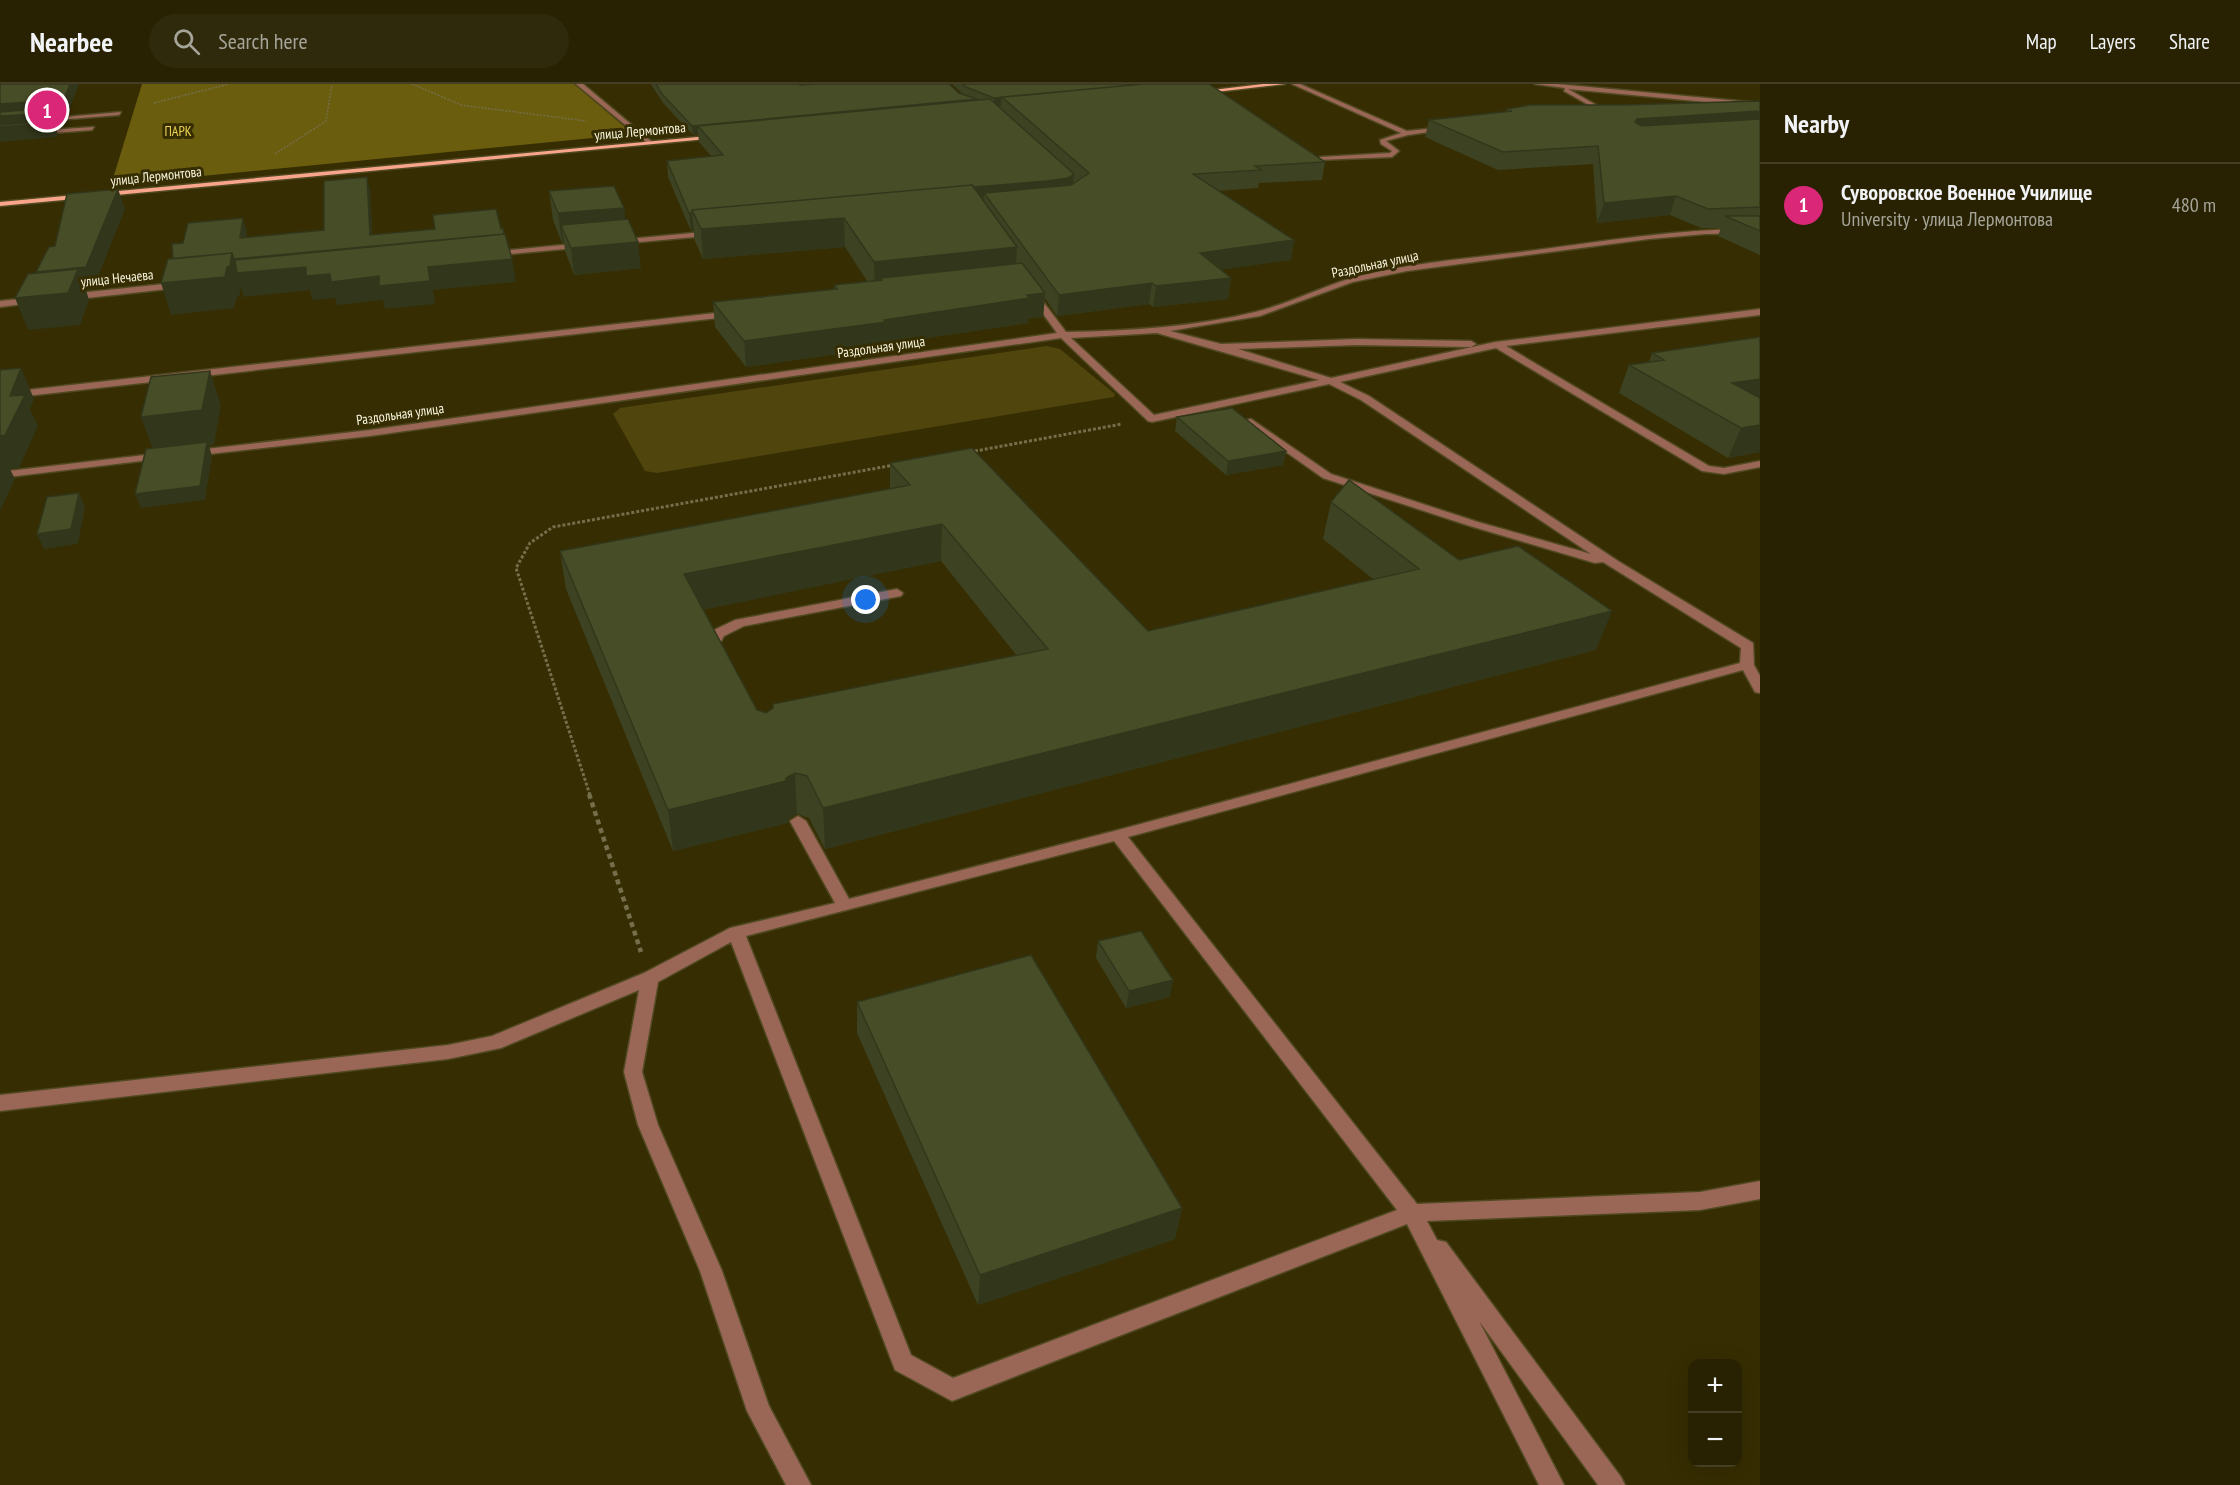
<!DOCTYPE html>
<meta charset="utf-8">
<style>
:root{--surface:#282202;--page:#302a0c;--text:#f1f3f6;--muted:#a5a499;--line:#443f24;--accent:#db2777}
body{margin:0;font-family:"PT Sans Narrow",sans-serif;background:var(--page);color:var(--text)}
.controls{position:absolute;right:18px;bottom:18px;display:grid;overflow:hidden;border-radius:12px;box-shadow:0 6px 24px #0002}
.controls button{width:54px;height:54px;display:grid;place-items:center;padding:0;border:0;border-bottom:2px solid var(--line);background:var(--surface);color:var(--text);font:30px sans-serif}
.you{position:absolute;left:866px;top:516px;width:21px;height:21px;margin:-15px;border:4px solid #fff;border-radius:50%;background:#1a73e8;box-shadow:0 0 0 9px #1a73e833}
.badge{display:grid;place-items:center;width:39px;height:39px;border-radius:50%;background:var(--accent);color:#fff;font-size:20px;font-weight:700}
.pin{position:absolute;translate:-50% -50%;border:3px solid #fff;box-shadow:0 2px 6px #0006}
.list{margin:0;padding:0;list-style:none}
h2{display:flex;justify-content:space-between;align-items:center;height:78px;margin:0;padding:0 24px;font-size:26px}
h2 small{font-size:20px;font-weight:400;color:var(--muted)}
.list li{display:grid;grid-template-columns:39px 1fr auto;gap:18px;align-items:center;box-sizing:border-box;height:84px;padding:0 24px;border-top:2px solid var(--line)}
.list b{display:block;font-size:22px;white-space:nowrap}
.list p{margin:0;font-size:20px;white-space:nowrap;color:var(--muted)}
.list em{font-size:20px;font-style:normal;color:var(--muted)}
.icon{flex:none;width:33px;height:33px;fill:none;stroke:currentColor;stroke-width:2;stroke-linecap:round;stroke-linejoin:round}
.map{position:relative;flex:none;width:1760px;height:1401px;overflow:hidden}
header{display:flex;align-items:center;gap:36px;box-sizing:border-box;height:84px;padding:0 30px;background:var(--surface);border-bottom:2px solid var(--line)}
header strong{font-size:28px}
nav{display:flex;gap:33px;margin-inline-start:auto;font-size:21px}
.search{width:420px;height:54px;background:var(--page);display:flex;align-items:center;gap:15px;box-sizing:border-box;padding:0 21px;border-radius:33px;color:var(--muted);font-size:22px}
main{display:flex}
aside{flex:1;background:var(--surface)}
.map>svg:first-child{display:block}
.green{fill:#4f450d}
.forest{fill:#6b5d0e}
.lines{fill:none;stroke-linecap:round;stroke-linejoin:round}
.minor-casing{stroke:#514921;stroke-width:3}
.major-casing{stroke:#514921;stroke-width:3}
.path-far2{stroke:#756e4a;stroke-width:1.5;stroke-dasharray:2 1.5;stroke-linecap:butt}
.path-far1{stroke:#756e4a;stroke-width:3;stroke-dasharray:3 2;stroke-linecap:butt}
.path{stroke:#756e4a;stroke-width:4.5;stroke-dasharray:5 4;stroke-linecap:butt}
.minor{fill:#9a6757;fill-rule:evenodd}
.major{fill:#f9a58c;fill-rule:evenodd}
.wall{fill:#3d4322;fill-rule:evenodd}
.shaded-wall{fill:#32371b}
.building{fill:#474e27;stroke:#32371b;stroke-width:1.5;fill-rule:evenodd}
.labels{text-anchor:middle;stroke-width:6;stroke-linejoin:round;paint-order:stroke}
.far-park-label{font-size:14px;fill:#ecd250;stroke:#362d02}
.far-street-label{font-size:14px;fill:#faf6df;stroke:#362d02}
</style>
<header>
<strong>Nearbee</strong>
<div class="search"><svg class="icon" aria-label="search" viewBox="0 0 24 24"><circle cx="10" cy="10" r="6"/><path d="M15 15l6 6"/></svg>Search here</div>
<nav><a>Map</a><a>Layers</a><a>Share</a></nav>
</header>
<main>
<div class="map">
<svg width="1760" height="1401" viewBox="0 0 1760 1401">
<rect width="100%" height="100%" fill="#362d02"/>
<!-- green -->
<path class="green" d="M 1047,262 L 1060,265 L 1115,310 L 1114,313 L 657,389 L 645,387 L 613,330 L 620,324 Z"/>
<!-- forest -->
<path class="forest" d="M 142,0 L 574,0 L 633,50 L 111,101 Z"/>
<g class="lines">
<!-- minor casing -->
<g class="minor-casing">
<path id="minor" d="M 576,0 L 583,0 L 651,57 L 651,59 L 647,59 Z
M 1292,0 L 1300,0 L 1407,47 L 1447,43 L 1450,45 L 1408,51 L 1386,57 L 1399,67 L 1392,73 L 1318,76 L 1320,73 L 1390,69 L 1392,67 L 1381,60 L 1380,56 L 1401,49 Z
M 1535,0 L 1557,0 L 1760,19 L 1760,23 L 1568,5 L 1612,30 L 1610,33 L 1564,7 L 1565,4 Z
M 121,28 L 119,31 L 45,37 L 42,35 Z
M 94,43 L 92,46 L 0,53 L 0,49 Z
M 1760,145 L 1760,149 L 1705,150 L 1649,155 L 1407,187 L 1353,198 L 1260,232 L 1170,247 L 1221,260 L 1357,255 L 1471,257 L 1476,260 L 1471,263 L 1357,261 L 1238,265 L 1331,294 L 1495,258 L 1760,225 L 1760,231 L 1506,262 L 1709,382 L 1724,384 L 1760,377 L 1760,383 L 1724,390 L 1702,387 L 1496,264 L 1340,298 L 1369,312 L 1618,477 L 1753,559 L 1754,581 L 1760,592 L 1760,609 L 1755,608 L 1743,586 L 1128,753 L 1417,1120 L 1700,1108 L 1760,1097 L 1760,1115 L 1700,1126 L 1427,1137 L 1437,1156 L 1446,1158 L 1621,1393 L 1625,1401 L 1598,1401 L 1479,1237 L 1564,1401 L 1539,1401 L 1407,1140 L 952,1317 L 895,1286 L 731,858 L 658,898 L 642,988 L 658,1041 L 722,1187 L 769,1322 L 811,1401 L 786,1401 L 747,1327 L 700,1187 L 638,1041 L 624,988 L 639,906 L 501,964 L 448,975 L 0,1027 L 0,1011 L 448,961 L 492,952 L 644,889 L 730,844 L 835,819 L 790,737 L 798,732 L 806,737 L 849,815 L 1118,746 L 1740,579 L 1741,564 L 1603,478 L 1595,479 L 1470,442 L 1323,394 L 1242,337 L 1251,335 L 1331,390 L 1478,438 L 1591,470 L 1361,316 L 1329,300 L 1152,338 L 1148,337 L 1061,254 L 370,352 L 192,372 L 187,369 L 188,367 L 370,346 L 1057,249 L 1028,209 L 1032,206 L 1035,207 L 1066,248 C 1129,247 1194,243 1255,228 C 1292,219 1326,200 1363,191 C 1417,178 1474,174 1529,167 C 1606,157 1682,144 1760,145 ZM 1157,249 L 1319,296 L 1154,331 L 1071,254 ZM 1114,757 L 1397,1126 L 953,1294 L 911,1271 L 746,852 Z
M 714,147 L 718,149 L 717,151 L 618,160 L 614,158 L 618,156 Z
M 583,159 L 587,161 L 586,163 L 490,172 L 486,170 L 490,168 Z
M 183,198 L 186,199 L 186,203 L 69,216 L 65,213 L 69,210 Z
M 36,213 L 39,214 L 39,218 L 0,223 L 0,217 Z
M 733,227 L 736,228 L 736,232 L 0,315 L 0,309 Z
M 162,369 L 167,372 L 166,374 L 0,394 L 0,388 Z
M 897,505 L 903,509 L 901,512 L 744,542 L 724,552 L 720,559 L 726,570 L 724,573 L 714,573 L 706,559 L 714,546 L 735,536 Z"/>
</g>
<!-- major casing -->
<g class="major-casing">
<path id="major" d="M 1263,0 L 1285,0 L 1198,10 L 1195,8 Z
M 719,51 L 717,54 L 0,122 L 0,118 Z"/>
</g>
<!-- path-far2 -->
<path class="path-far2" d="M 412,0 L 461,21 L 586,37
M 154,19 L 229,0
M 275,70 L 326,37 L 332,0"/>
<!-- path-far1 -->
<path class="path-far1" d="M 970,368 L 1122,340
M 590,711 L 516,484 L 530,459 L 553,443 L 894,381"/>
<!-- path -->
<path class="path" d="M 589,710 L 641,868"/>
<!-- minor -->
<use href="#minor" class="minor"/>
<!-- major -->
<use href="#major" class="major"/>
</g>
<!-- wall -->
<path class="wall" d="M 651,0 L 799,0 L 800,1 L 959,9 L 963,10 L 952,0 L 1209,0 L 1325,78 L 1322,96 L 1259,99 L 1258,104 L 1218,107 L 1294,156 L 1291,176 L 1221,185 L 1231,194 L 1228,215 L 1153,223 L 1149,220 L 1057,232 L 1045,214 L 1043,233 L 1028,235 L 1028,239 L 886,260 L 886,263 L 746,283 L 715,243 L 713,218 L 834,205 L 834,201 L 867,197 L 845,163 L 703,175 L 694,155 L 694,146 L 691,147 L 668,93 L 667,77 L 711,72 L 699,58 L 698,50 L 693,51 L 663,19 Z
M 1760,17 L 1760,171 L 1718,152 L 1721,144 L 1701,144 L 1670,131 L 1597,139 L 1593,80 L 1498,86 L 1425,53 L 1429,36 L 1506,28 L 1507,25 Z
M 549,107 L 624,124 L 625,136 L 641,184 L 574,191 L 565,167 L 564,158 L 562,159 L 553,136 Z
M 1760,253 L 1760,368 L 1728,374 L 1619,309 L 1629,281 L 1649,278 L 1652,269 Z
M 1177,333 L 1286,367 L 1283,381 L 1226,391 L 1175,347 Z
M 890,379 L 1148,547 L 1373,495 L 1323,455 L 1331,418 L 1459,476 L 1596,566 L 825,765 L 809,734 L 797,730 L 789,735 L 788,739 L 673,767 L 566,505 L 560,467 L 890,405 ZM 941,477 L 1017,572 L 773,624 L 766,629 L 757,626 L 703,525 Z
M 1098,857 L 1170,913 L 1126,924 L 1096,874 Z
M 857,918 L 1182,1124 L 1175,1155 L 978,1221 L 857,949 Z"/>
<!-- shaded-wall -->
<path class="shaded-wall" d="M 70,0 L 79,0 L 68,29 L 63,30 L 65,37 L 63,43 L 56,43 L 58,51 L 57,53 L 0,58 L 0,20 Z
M 1002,13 L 1001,22 L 994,23 L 994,14 Z
M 977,15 L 976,25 L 698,42 L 698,50 L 693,51 L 692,42 Z
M 1760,27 L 1760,44 L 1632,53 L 1635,38 L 1637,35 Z
M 1074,90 L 1072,107 L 984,109 L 983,120 L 844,134 L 845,163 L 703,175 L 701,145 L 693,129 Z
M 367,93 L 370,106 L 373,162 L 306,183 L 428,183 L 512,175 L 516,198 L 433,206 L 435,220 L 385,225 L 383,216 L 337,221 L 335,214 L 312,216 L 310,206 L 244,213 L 241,203 L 239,213 L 237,213 L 234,224 L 171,231 L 161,199 L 177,195 L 232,169 L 370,151 Z
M 118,105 L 125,125 L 93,205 L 86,206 L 89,216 L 80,241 L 28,246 L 15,214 Z
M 1676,112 L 1670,131 L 1597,139 L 1604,119 Z
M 624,124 L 627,153 L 561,141 L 564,158 L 562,159 L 558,129 Z
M 689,129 L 692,129 L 694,146 L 691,147 Z
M 243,134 L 247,148 L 244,167 L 240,154 Z
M 1294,156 L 1291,176 L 1197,189 L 1200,169 Z
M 638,158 L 641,184 L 574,191 L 571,164 Z
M 1017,163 L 1015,193 L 881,194 L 881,208 L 875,209 L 874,178 Z
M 1231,194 L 1228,215 L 1153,223 L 1156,202 Z
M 1152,199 L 1149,220 L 1057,232 L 1059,211 Z
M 1045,209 L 1043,233 L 1028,235 L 1028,239 L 886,260 L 886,263 L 746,283 L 744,257 L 884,236 L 1027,211 Z
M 21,284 L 34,315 L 30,325 L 38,342 L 19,384 L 10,385 L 15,395 L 0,427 L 0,352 L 10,312 Z
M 210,287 L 221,321 L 214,361 L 209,362 L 212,372 L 205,416 L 141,424 L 135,410 L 154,368 L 141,333 Z
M 1760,295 L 1760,322 L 1732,299 Z
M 1760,341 L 1760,368 L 1728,374 L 1741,344 Z
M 1286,367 L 1283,381 L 1226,391 L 1228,377 Z
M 79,409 L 85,423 L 78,460 L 44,465 L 37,450 Z
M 942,440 L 941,477 L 688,529 L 684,490 Z
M 1612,527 L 1596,566 L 825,765 L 823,724 Z
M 795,689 L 797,730 L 789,735 L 788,739 L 673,767 L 668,726 L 786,694 Z
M 1173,896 L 1170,913 L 1126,924 L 1129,907 Z
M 1182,1124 L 1175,1155 L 978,1221 L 980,1191 Z"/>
<!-- building -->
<path class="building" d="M 0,0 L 70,0 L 64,16 L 0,20 Z
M 656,0 L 799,0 L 800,1 L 816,0 L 949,0 L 959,9 L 977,15 L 692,42 L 662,10 Z
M 962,0 L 1143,0 L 994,14 L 966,3 Z
M 1143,0 L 1209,0 L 1325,78 L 1255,82 L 1261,86 L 1193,90 L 1294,156 L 1200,169 L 1231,194 L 1156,202 L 1152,199 L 1059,211 L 984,109 L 1071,101 L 1089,89 L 1002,13 Z
M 990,15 L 1074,90 L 1068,94 L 1047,97 L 974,103 L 972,101 L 692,126 L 692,129 L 689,129 L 667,77 L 723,71 L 698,42 Z
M 1760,17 L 1760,27 L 1637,35 L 1635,38 L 1641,42 L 1760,35 L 1760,123 L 1708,125 L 1676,112 L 1604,119 L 1598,62 L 1503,68 L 1429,36 L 1512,27 L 1507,25 L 1530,21 L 1623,21 Z
M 61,23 L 58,29 L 0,32 L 0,28 Z
M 53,37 L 52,39 L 0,43 L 0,41 Z
M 367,93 L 370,151 L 435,145 L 433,131 L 496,125 L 501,145 L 503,144 L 504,150 L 234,175 L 232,169 L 173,175 L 172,160 L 183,159 L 188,139 L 243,134 L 240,154 L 324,146 L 324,97 Z
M 972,101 L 1017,163 L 874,178 L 844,134 L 701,145 L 692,126 Z
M 614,102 L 624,124 L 558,129 L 549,107 Z
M 118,105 L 86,183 L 36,188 L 49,163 L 55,162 L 67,110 Z
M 1725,132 L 1760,132 L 1760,147 Z
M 628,135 L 638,158 L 571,164 L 561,141 Z
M 505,150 L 512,175 L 428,183 L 430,197 L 379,202 L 379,192 L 331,198 L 330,190 L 306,192 L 306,183 L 237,189 L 235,176 Z
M 232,169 L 230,182 L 227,183 L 225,193 L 161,199 L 168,175 Z
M 1022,179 L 1045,209 L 1027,211 L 1030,214 L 884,236 L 886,238 L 744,257 L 713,218 L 837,205 L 834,201 L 882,196 L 881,194 Z
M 78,185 L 68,209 L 15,214 L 28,190 Z
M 1760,253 L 1760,295 L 1732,299 L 1760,314 L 1760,341 L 1741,344 L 1629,281 L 1664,276 L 1652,269 Z
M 21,284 L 10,312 L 25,311 L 5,351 L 0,352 L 0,286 Z
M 210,287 L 202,326 L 141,333 L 151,293 Z
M 1232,324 L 1286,367 L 1228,377 L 1177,333 Z
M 207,358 L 200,402 L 135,410 L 146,365 Z
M 972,364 L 1148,547 L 1419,485 L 1331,418 L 1349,396 L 1459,476 L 1518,462 L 1612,527 L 823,724 L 807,692 L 795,689 L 786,694 L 786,697 L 668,726 L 560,467 L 910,401 L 890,379 ZM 942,440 L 1048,565 L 773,620 L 773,624 L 766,629 L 757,626 L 684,490 Z
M 79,409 L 71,445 L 37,450 L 47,413 Z
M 1141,847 L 1173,896 L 1129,907 L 1098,857 Z
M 1031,871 L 1182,1124 L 980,1191 L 857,918 Z"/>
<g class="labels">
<!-- far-park labels -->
<g class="far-park-label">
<text x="178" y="52">ПАРК</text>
</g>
<!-- far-street labels -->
<g class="far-street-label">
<text transform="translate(640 47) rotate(-5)" y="5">улица Лермонтова</text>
<text transform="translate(156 92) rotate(-6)" y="5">улица Лермонтова</text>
<text transform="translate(1375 180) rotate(-12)" y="5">Раздольная улица</text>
<text transform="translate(117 194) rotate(-6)" y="5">улица Нечаева</text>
<text transform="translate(881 263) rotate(-8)" y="5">Раздольная улица</text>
<text transform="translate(400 330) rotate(-8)" y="5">Раздольная улица</text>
</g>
</g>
</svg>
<div class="controls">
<button>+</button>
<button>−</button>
</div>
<div class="you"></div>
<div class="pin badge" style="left:47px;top:26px">1</div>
</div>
<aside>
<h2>Nearby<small></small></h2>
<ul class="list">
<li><span class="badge">1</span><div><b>Суворовское Военное Училище</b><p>University · улица Лермонтова</p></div><em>480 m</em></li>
</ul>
</aside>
</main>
